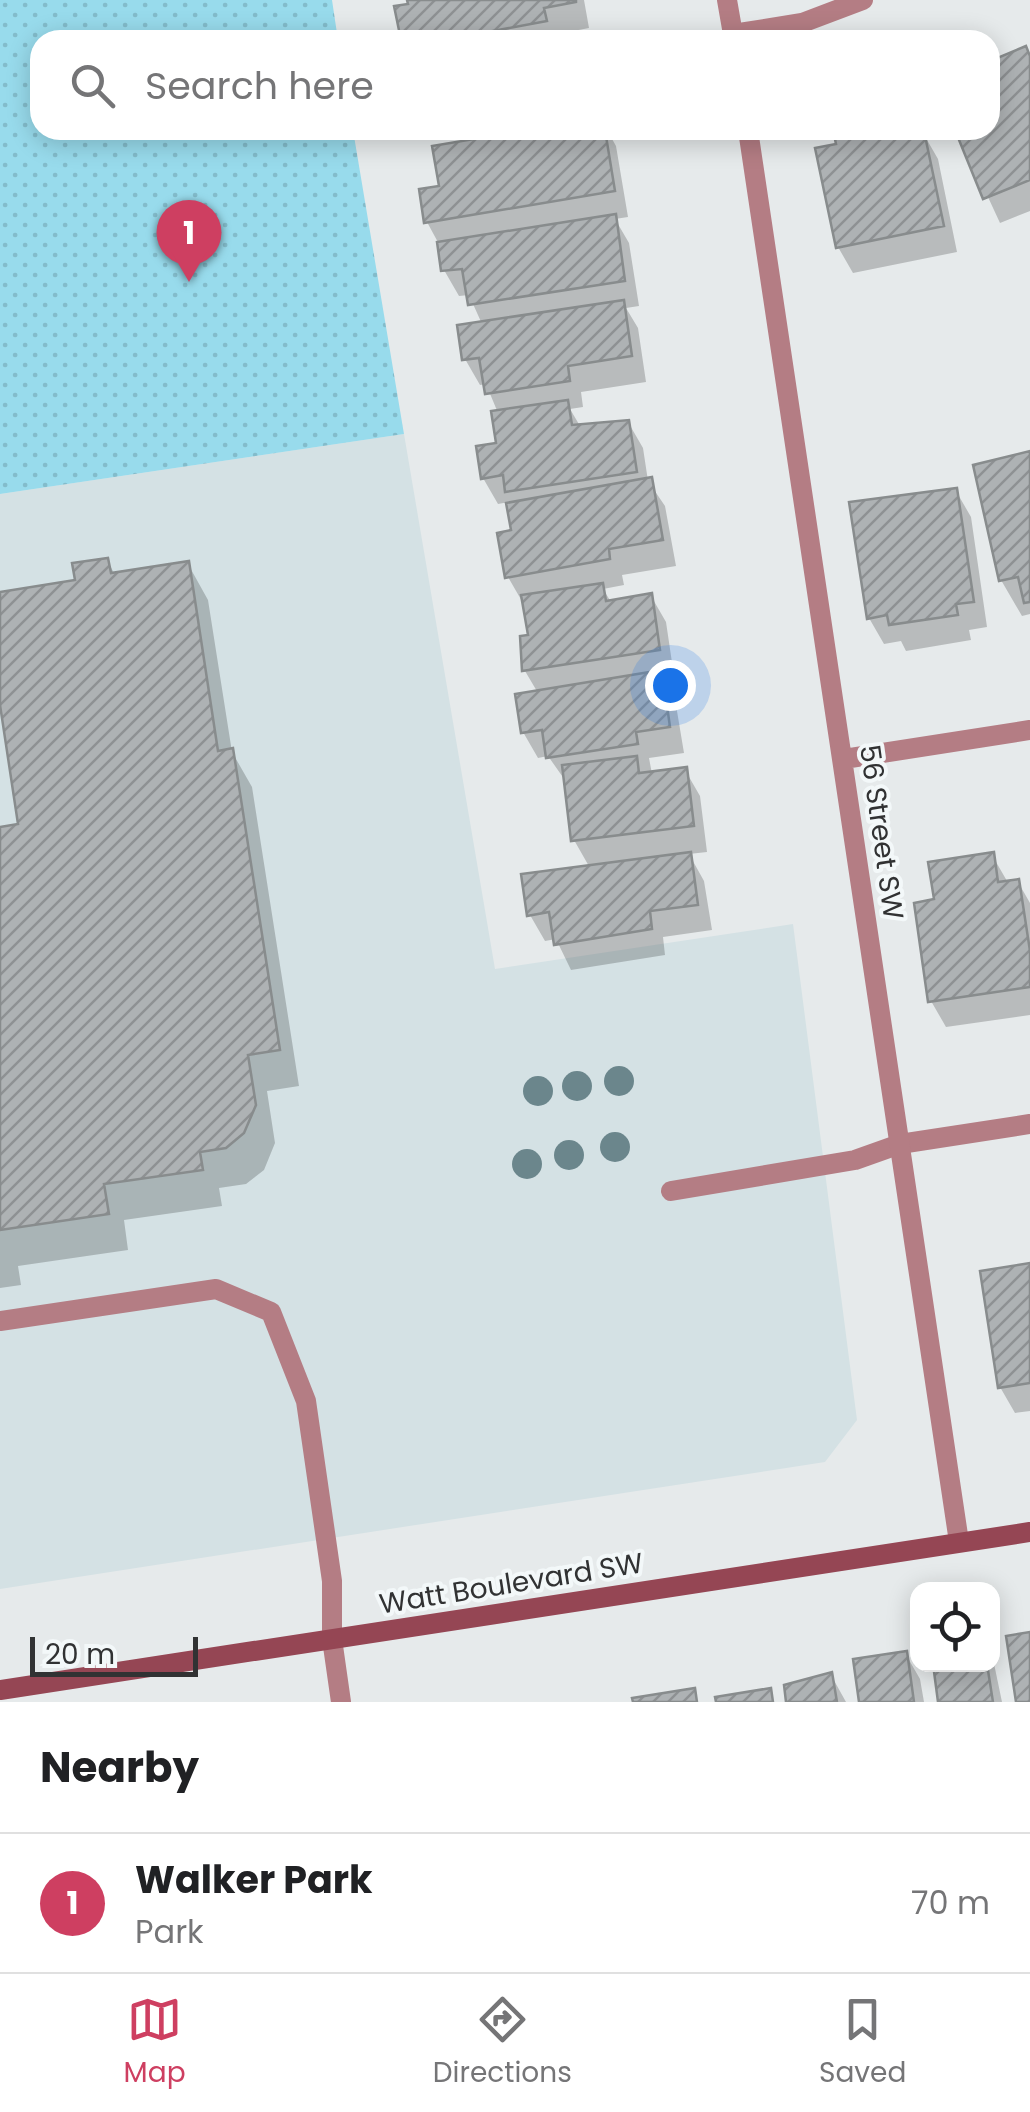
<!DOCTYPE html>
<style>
:root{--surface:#fff;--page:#f6f6f6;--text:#202124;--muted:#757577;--line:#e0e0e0;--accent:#ce3f61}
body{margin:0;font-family:Poppins,sans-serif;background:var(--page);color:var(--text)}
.controls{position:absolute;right:30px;bottom:30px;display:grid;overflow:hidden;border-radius:20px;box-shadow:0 5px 25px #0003}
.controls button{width:90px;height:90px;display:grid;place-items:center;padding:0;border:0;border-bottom:2px solid var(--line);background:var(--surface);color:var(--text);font:50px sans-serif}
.scale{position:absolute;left:30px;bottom:25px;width:168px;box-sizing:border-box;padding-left:10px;border:5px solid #313233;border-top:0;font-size:28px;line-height:35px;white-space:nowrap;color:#313233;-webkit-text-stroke:8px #f3f8f9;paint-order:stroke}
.you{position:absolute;left:670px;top:685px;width:35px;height:35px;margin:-25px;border:8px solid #fff;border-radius:50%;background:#1a73e8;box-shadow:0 0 0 15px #1a73e833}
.badge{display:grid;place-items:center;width:65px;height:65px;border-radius:50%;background:var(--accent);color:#fff;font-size:32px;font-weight:700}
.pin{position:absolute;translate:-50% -82px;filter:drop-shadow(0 2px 5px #0008)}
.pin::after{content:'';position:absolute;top:52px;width:35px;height:30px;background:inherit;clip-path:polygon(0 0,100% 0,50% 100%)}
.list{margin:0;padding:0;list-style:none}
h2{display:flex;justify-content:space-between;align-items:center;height:130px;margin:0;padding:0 40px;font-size:42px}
h2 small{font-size:32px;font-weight:400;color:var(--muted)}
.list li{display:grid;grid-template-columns:65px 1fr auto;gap:30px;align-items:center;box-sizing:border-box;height:140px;padding:0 40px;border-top:2px solid var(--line)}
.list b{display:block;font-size:38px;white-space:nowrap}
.list p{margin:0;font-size:32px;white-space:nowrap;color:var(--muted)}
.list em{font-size:32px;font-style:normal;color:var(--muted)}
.icon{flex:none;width:55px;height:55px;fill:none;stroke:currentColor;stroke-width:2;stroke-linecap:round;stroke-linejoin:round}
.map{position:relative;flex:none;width:1030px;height:1702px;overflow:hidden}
.search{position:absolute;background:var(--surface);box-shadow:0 5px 25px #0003;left:30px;right:30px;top:30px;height:110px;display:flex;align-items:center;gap:25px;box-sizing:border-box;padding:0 35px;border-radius:30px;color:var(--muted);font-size:38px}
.sheet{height:270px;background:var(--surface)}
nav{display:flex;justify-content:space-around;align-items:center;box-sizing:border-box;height:140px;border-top:2px solid var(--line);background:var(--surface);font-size:28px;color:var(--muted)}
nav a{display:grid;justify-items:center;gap:5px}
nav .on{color:var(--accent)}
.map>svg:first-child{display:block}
.built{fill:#d4e1e4}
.park{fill:url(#park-dots)}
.shadow{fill:#0003}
.building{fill:url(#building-hatch);stroke:#888c8d;stroke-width:2.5}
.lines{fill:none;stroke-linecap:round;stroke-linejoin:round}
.lane{stroke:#b47d84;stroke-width:20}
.street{stroke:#b47d84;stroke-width:20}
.secondary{stroke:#954654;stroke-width:20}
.tree{fill:#6b868c}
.labels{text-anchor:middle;stroke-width:8;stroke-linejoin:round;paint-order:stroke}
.street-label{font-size:28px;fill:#313233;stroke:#f3f8f9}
</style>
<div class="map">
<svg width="1030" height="1702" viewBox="0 0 1030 1702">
<defs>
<pattern id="park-dots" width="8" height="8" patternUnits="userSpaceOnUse" patternTransform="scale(2.5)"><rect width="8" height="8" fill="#98dbec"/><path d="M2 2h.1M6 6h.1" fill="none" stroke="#83bccb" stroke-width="1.8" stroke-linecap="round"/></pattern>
<pattern id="building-hatch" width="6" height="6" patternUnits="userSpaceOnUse" patternTransform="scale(2.5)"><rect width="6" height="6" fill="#aeb2b4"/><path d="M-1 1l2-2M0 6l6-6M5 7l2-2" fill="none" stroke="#8e9193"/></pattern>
</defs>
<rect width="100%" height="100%" fill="#e6eaeb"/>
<!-- built -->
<path class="built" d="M 404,434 L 495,969 L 793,924 L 857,1420 L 825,1462 L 0,1589 L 0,494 Z"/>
<!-- park -->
<path class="park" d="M 0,0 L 332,0 L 338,40 L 40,40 L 40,130 L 353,130 L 404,434 L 0,494 Z"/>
<!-- shadow -->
<path class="shadow" d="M 410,0 L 584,0 L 589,28 L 558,34 L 559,40 L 403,40 Z
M 1030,58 L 1030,211 L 1000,223 L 957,130 L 990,130 L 990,64 Z
M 459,130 L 607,130 L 616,146 L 628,217 L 615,219 L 629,243 L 639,306 L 626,308 L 638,328 L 646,382 L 581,392 L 583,407 L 570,409 L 580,426 L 628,422 L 643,448 L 648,481 L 665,506 L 676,566 L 622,575 L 624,585 L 603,589 L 611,602 L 651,596 L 666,622 L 674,676 L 663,678 L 675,699 L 684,753 L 649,758 L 652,774 L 685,770 L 700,796 L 707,852 L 689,854 L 704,881 L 712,930 L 663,937 L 665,955 L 571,970 L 556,939 L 545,941 L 530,915 L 590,868 L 574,840 L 567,783 L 548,756 L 538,758 L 523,732 L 538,693 L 525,671 L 531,637 L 523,603 L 508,577 L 514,532 L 509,502 L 498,504 L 483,478 L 499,445 L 498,413 L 486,384 L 480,385 L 465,359 L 482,324 L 469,295 L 459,296 L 444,270 L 440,246 L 427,222 L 466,143 Z
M 836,130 L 923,133 L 938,159 L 957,252 L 853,273 L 838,247 Z
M 1030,456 L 1030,614 L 1022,616 L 1001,580 Z
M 956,491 L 971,517 L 987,627 L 969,630 L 971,640 L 906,651 L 901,641 L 884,644 L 869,618 Z
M 107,560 L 115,575 L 188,564 L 208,600 L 232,752 L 252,787 L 299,1086 L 267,1091 L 275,1143 L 264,1170 L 246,1184 L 219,1188 L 222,1206 L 124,1220 L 128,1250 L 18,1266 L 21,1285 L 0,1288 L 0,829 L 21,826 L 0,689 L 0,626 Z
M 992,855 L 1007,881 L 1018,882 L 1030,903 L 1030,1015 L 946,1027 L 931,1001 L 937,901 Z
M 1030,1266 L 1030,1411 L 1015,1413 L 1000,1387 Z
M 905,1653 L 920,1679 L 924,1702 L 862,1702 Z
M 992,1654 L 1002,1702 L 941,1702 L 935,1664 L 992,1664 Z
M 831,1675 L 846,1702 L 788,1702 Z"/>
<!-- building -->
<path class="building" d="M 407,0 L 576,0 L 576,2 L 544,8 L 547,21 L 445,40 L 401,40 L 394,6 L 408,4 Z
M 1026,46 L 1030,56 L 1030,180 L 983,199 L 955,130 L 990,130 L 990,61 Z
M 528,130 L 605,130 L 615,191 L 424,223 L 419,189 L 439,186 L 432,146 Z
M 833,130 L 904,130 L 905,135 L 924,131 L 944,226 L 836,248 L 815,148 L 836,144 Z
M 616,214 L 625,281 L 468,305 L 462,269 L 441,271 L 437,242 Z
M 624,300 L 632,356 L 568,366 L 570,381 L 485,394 L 479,358 L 462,360 L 457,325 Z
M 568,400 L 572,425 L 629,420 L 637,472 L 505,492 L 503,475 L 481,479 L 476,446 L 496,443 L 491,411 Z
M 1030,451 L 1030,602 L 1024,603 L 1018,577 L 999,581 L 973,465 Z
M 652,477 L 663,540 L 609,549 L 610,559 L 505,578 L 497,533 L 511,530 L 506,503 Z
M 957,488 L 974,602 L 956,604 L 958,615 L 889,625 L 887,615 L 867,619 L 849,502 Z
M 108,558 L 111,573 L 189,561 L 218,751 L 233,748 L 280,1050 L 248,1055 L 256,1105 L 244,1133 L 226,1148 L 200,1152 L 203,1170 L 104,1184 L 109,1214 L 0,1230 L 0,827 L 18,824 L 0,705 L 0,592 L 75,580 L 72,563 Z
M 603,583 L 606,601 L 652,593 L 660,650 L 522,671 L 520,636 L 528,635 L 521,595 Z
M 662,670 L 670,727 L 636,732 L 638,744 L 546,758 L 542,730 L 521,733 L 515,694 Z
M 637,756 L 639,773 L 687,767 L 694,826 L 571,841 L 562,765 Z
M 691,852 L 698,905 L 650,911 L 652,929 L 554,945 L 549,912 L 527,916 L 521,874 Z
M 994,852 L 998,882 L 1019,879 L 1030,951 L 1030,987 L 928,1002 L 914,903 L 934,899 L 928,862 Z
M 1030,1263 L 1030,1383 L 998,1388 L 980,1271 Z
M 1030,1632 L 1030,1702 L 1016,1702 L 1006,1636 Z
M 907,1651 L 914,1702 L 859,1702 L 853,1659 Z
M 933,1664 L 987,1664 L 993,1702 L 938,1702 Z
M 832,1672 L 837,1702 L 786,1702 L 784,1685 Z
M 695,1688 L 697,1702 L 633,1702 L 632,1698 Z
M 771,1688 L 773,1702 L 716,1702 L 715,1697 Z"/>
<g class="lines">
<!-- lane -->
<path class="lane" d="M 671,1191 L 855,1160 L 900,1144 L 1030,1124
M 0,1321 L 216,1289 L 271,1312 L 306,1401 L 332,1581 L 332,1639"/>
<!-- street -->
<path class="street" d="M 727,0 L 734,40
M 733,34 L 802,23 L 863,0
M 748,130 L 959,1542
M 844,759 L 1030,730
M 332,1639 L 341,1702"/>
<!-- secondary -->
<path class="secondary" d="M 0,1690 L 1030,1532"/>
</g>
<!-- trees -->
<g class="tree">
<circle cx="619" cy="1081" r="15"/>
<circle cx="577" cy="1086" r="15"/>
<circle cx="538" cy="1091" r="15"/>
<circle cx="615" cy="1147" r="15"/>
<circle cx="569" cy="1155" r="15"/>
<circle cx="527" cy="1164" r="15"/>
</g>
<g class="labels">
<!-- street labels -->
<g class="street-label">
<text transform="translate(882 832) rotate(82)" y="10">56 Street SW</text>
<text transform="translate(511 1583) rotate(-9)" y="10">Watt Boulevard SW</text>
</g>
</g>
</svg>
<div class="controls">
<button><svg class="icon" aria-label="locate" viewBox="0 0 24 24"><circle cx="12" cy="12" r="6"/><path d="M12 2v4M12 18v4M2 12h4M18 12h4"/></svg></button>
</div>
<div class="scale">20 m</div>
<div class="you"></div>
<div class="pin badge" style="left:189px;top:282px">1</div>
<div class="search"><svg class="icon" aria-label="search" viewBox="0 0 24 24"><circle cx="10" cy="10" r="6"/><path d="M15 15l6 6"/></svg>Search here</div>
</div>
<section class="sheet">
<h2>Nearby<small></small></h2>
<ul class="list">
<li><span class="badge">1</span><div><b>Walker Park</b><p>Park</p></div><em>70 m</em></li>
</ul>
</section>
<nav>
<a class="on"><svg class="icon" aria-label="map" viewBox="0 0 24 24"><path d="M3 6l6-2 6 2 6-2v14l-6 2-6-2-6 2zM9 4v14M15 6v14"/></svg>Map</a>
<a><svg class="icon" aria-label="directions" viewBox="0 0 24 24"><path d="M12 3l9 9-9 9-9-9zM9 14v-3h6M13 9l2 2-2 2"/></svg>Directions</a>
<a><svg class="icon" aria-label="saved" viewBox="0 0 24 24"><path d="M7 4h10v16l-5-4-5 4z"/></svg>Saved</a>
</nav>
